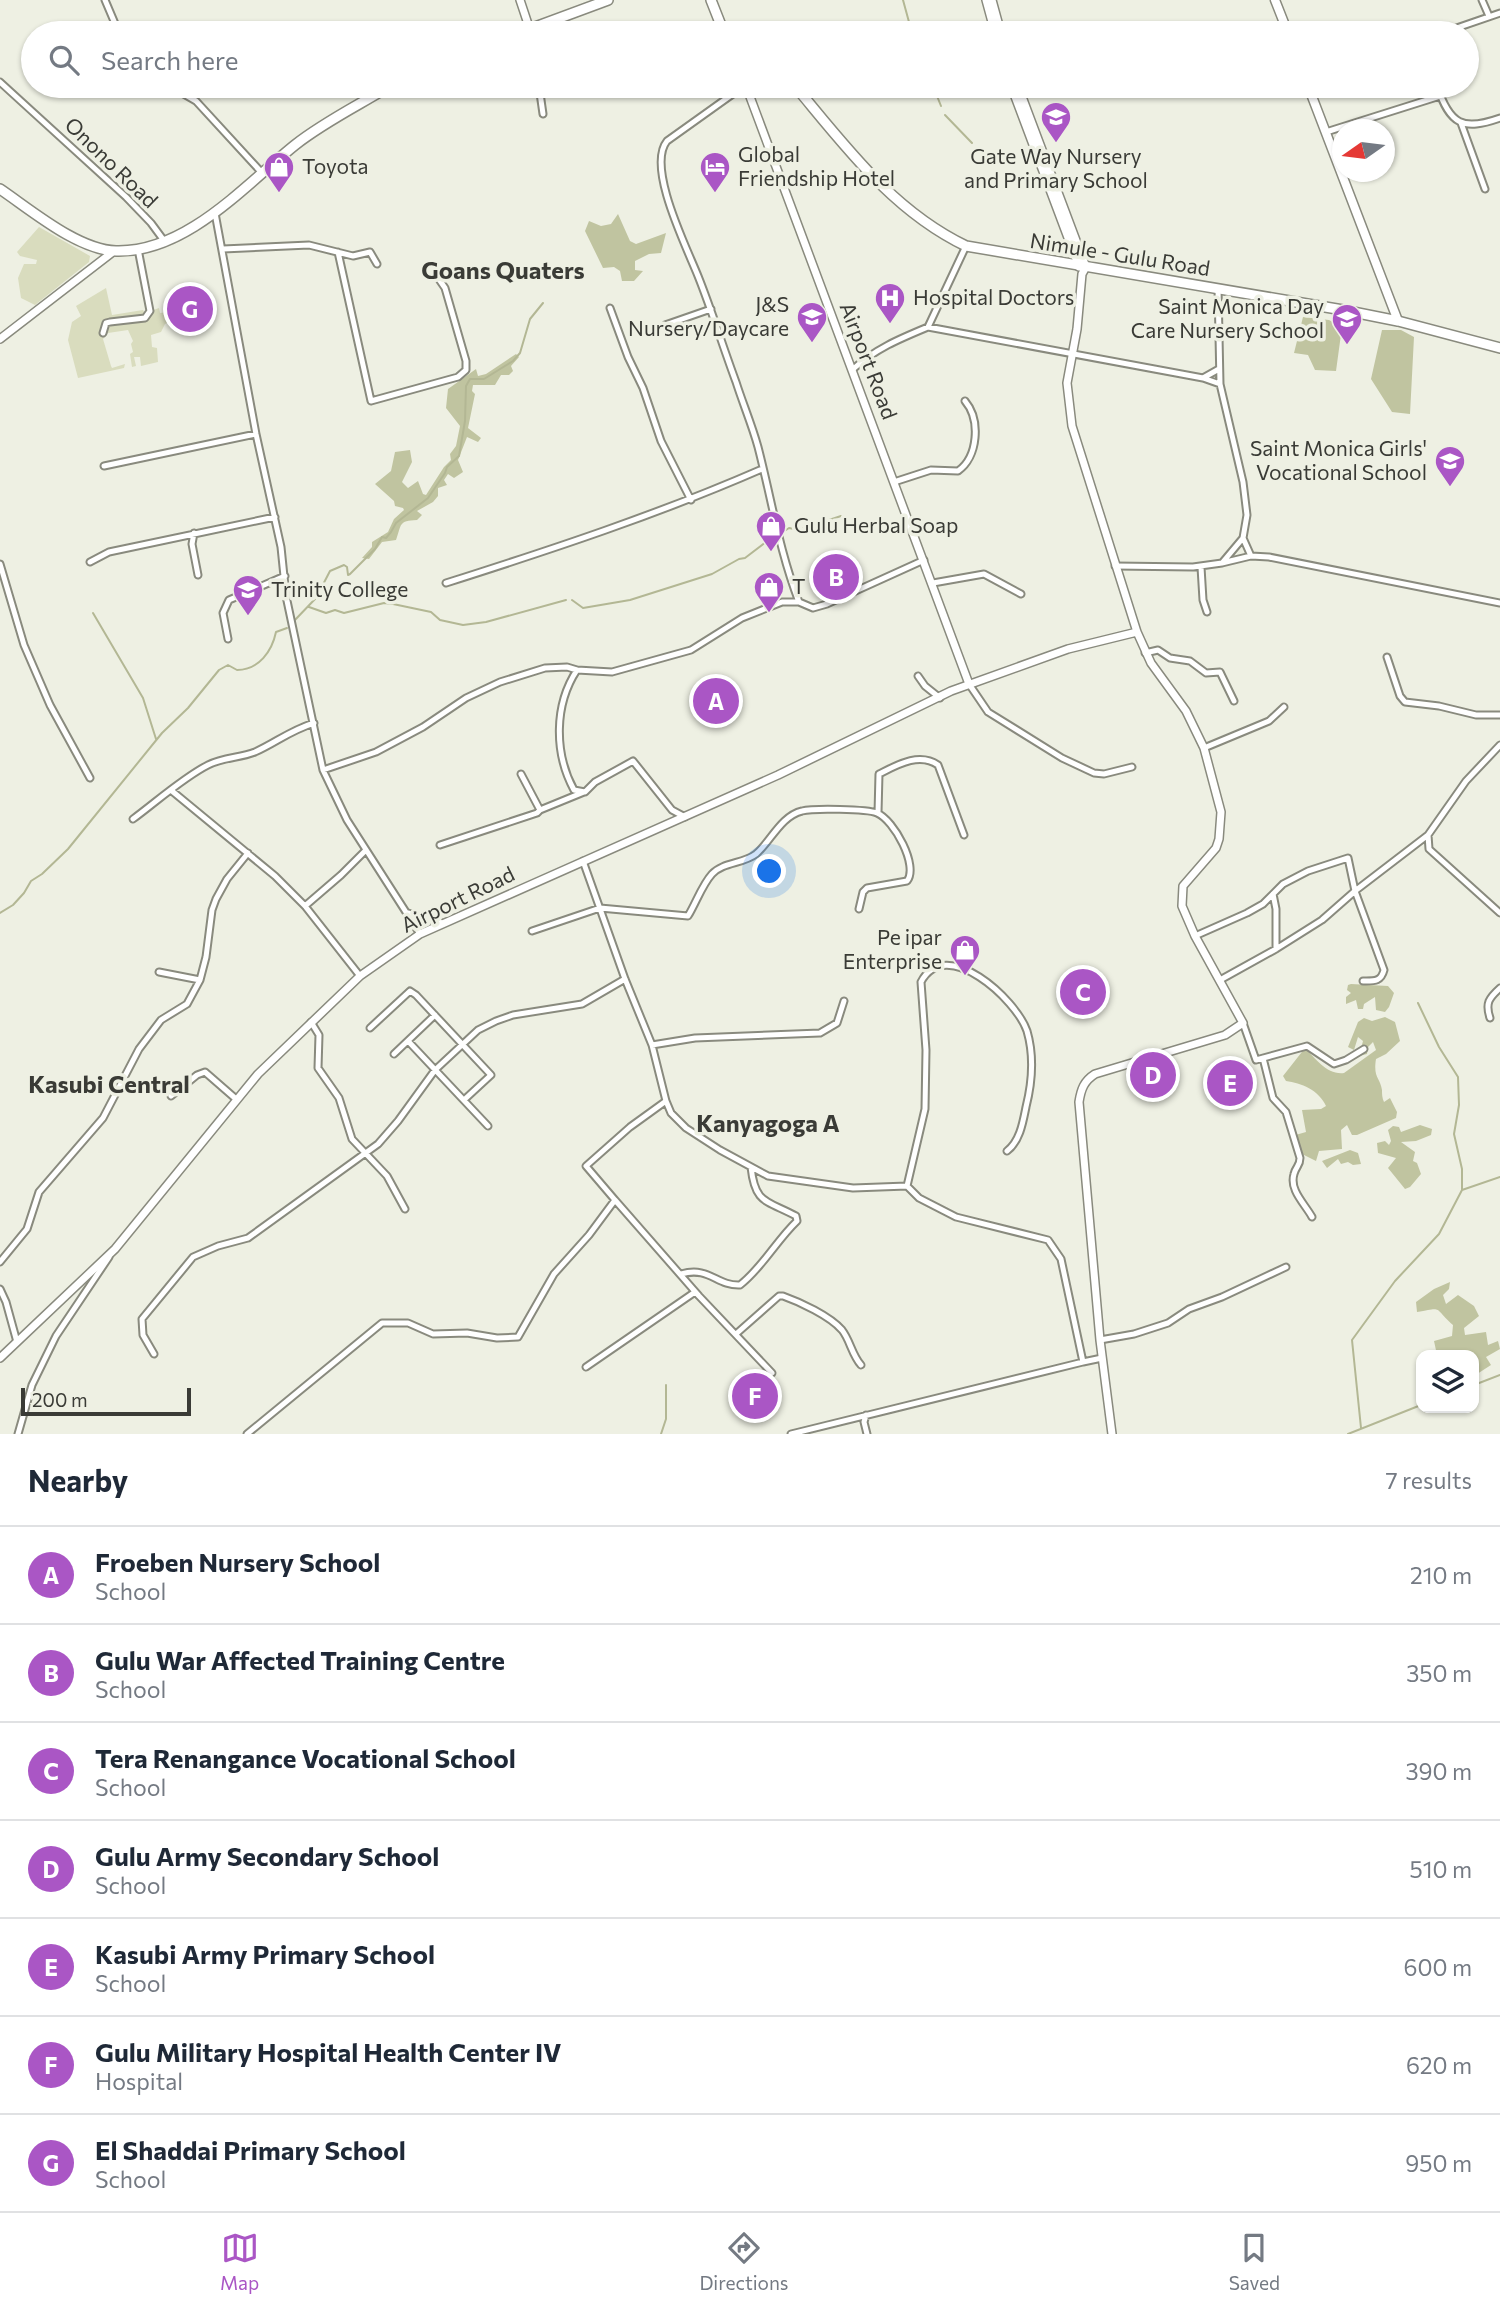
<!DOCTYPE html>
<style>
:root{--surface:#fff;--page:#f2f2f3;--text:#1f2937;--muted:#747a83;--line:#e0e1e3;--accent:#aa56c5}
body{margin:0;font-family:Commissioner,sans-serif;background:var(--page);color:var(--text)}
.controls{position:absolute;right:21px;bottom:21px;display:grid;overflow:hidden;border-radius:14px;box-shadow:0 2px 5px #0004}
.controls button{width:63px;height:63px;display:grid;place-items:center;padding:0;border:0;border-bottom:2px solid var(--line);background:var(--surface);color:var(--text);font:35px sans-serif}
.compass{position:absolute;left:1332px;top:119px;width:63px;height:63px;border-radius:50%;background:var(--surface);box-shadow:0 2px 5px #0004;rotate:256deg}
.scale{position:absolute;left:21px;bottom:18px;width:170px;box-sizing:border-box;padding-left:7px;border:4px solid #3a3b36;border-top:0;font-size:19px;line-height:24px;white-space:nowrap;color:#3a3b36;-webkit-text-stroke:5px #eef0e3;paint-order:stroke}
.you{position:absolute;left:770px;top:872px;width:24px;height:24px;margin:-18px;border:5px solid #fff;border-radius:50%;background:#1a73e8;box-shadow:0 0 0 10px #1a73e833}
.badge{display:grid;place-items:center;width:46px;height:46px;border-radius:50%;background:var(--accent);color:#fff;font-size:23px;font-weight:700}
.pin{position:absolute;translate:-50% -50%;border:4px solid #fff;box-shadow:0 2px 7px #0006}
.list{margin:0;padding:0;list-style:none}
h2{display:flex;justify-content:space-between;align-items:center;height:91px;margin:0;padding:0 28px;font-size:30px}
h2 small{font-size:23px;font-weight:400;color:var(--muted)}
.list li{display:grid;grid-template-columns:46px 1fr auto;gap:21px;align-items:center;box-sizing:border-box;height:98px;padding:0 28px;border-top:2px solid var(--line)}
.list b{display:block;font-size:26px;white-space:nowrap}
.list p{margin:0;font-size:23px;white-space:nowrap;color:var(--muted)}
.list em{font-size:23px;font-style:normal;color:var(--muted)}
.icon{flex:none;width:38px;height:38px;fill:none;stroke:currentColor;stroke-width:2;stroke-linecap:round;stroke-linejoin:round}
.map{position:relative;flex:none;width:1500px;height:1434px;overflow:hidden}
.search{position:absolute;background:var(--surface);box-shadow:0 2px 5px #0004;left:21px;right:21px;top:21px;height:77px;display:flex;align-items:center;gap:18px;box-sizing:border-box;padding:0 24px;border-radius:38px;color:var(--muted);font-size:26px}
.sheet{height:777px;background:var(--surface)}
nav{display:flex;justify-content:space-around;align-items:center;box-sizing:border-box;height:98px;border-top:2px solid var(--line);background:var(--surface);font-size:19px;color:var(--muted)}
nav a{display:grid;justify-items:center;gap:4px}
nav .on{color:var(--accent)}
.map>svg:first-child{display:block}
.green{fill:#d9dcbe}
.forest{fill:#c0c4a0}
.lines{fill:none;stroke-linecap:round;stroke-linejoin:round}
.stream{stroke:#b3b794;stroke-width:2}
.minor-casing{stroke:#898a7e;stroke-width:9}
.tertiary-casing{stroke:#898a7e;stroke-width:10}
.secondary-casing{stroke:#898a7e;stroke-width:11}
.primary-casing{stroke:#898a7e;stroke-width:12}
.minor{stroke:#fff;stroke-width:5}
.tertiary{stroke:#fff;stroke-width:7}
.secondary{stroke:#fff;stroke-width:8}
.primary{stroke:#fff;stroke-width:9}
.labels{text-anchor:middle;stroke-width:7;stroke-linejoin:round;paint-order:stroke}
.poi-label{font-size:21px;fill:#3a3b36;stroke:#eef0e3;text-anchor:start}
.street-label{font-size:21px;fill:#3a3b36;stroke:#eef0e3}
.quarter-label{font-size:24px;font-weight:bold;fill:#3a3b36;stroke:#eef0e3}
</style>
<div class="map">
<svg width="1500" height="1434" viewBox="0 0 1500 1434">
<rect width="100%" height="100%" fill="#eef0e3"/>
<!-- green -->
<path class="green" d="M 39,227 L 90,256 L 89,262 L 35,305 L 21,298 L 18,278 L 24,264 L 36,264 L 37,260 L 20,256 L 17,252 Z
M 106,288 L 112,315 L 143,310 L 145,313 L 159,308 L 160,313 L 168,312 L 171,321 L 165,324 L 161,332 L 151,335 L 152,347 L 157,348 L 158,362 L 141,366 L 140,357 L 134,357 L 136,366 L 132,367 L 130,354 L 133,352 L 131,344 L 133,341 L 128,330 L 108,333 L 103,339 L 111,366 L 112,368 L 125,364 L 124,368 L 78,378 L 68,340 L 72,322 L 81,316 L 76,306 Z"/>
<!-- forest -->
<path class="forest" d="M 618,214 L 630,241 L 636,244 L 666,233 L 661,253 L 649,254 L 635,261 L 635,270 L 643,271 L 634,281 L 622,281 L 620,271 L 614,267 L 603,268 L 585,231 L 589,221 L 601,226 L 611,224 Z
M 1303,317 L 1329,320 L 1342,327 L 1336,371 L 1315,370 L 1308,355 L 1294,353 Z
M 1382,330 L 1401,330 L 1414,337 L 1410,414 L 1392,412 L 1371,379 Z
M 516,354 L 519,357 L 511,366 L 513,371 L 509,375 L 501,375 L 495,385 L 473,385 L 472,391 L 475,394 L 468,428 L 481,438 L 478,442 L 467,437 L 458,460 L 463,472 L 454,478 L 448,474 L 444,480 L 447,485 L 438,488 L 438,496 L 433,502 L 417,511 L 422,515 L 417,520 C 398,521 402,524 396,540 L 382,542 L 369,559 L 362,558 L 372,547 L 372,542 L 388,532 L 394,519 L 404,510 L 403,508 L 395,506 L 394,501 L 375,484 L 391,471 L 395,452 L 410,450 L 412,462 L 402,482 L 408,488 L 418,481 L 423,494 L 426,495 L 444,467 L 451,460 L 450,454 L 456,446 L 460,426 L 446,408 L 448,389 L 476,369 L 478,376 L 486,374 Z
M 1351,984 L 1388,986 L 1394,993 L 1389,1007 L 1385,1012 L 1376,1010 L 1375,997 L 1364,1004 L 1363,1009 L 1358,1009 L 1356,1000 L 1346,1004 L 1346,997 L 1351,993 L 1347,990 L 1348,985 Z
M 1385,1017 L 1395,1022 L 1400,1041 L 1386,1054 L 1376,1059 C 1373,1078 1380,1077 1382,1090 C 1382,1094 1382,1098 1384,1102 L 1390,1098 L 1397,1112 L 1396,1118 L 1357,1135 L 1352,1135 L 1347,1125 L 1341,1130 L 1342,1149 L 1319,1151 L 1316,1161 L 1298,1152 L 1292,1136 L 1306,1132 L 1302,1110 L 1321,1109 L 1326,1106 C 1319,1090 1301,1083 1286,1081 L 1283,1076 L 1305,1048 C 1316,1059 1327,1075 1344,1073 L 1376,1050 L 1373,1042 L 1368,1047 L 1367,1054 L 1359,1056 L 1363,1041 L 1358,1037 L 1354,1050 L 1348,1047 L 1358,1022 L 1364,1018 L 1372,1021 Z
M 1420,1125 L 1432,1129 L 1431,1135 L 1416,1141 L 1401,1142 L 1415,1152 L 1413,1161 L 1417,1163 L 1421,1174 L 1410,1187 L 1405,1189 L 1388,1168 L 1396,1158 L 1378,1153 L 1377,1143 L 1385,1141 L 1389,1145 L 1391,1141 L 1388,1130 L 1393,1126 L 1399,1127 L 1401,1132 Z
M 1350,1150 L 1358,1153 L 1361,1164 L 1353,1165 L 1348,1162 L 1341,1164 L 1338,1159 L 1327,1168 L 1322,1161 Z
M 1450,1282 L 1449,1289 L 1443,1295 L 1446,1304 L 1458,1295 L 1474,1306 L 1479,1316 L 1464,1328 L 1465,1335 L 1486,1332 L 1488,1345 L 1498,1341 L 1500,1349 L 1486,1357 L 1491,1365 L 1474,1376 L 1474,1355 L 1437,1355 L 1434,1341 L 1452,1336 L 1453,1325 C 1433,1307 1444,1307 1417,1312 L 1416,1302 L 1434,1289 Z"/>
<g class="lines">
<!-- stream -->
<path class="stream" d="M 903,0 L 912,33
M 933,86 L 941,106
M 945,115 L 972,143
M 780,534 L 789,528 L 799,530 L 841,516
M 572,600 L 583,608 L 630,600 L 712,574 L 739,559 L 745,558 L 770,539
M 309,607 L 326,613 L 335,610 L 344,613 L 384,603 L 393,604 L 431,612 L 440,620 L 463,625 L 486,622 L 566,600
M 93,613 L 143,698 L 156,739
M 294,621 L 316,598 L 330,571 L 344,565 L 347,567 L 348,575 L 350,574 L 375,549 L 382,537 L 386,538 L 391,532 L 396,523 L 428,498 L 445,473 L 447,467 L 459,456 L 465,421 L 466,386 L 470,379 L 484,379 L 513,361 L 520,353 L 530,319 L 543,303
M 0,913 L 13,905 L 24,893 L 31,881 L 42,874 L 68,849 L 162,733 L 188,708 L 219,670 L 228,665 L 237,670 C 259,670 272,651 276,632 L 287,628
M 1462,1190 L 1500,1177
M 1474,1385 L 1500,1375
M 1361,1428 L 1352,1340 L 1395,1281 L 1439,1234 L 1462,1190 L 1462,1169 L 1454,1134 L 1459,1105 L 1458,1077 L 1439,1047 L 1418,1003
M 661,1434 L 666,1419 L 666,1385
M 1348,1434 L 1421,1405"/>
<!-- minor casing -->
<g class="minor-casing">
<path id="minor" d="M 105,0 L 119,33
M 1482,0 L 1489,16
M 1442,33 L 1500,13
M 0,82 L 126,197 L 151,223 L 165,242
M 170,86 L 196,101 L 263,174
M 539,86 L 543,114
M 744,86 L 667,141 C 646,167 687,248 698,276 C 712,311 723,347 736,382 C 743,404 752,425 758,447 C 772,501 779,550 799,602 L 813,608 L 827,604 L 924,560
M 1437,86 C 1450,125 1463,131 1500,118
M 1461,123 L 1485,189
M 1326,132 L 1440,96
M 215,213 L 256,434 L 281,547 L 286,596 L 323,770 L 347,820 L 420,934
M 223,249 L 309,245 L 353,256 L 370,252 L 377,264
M 338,252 L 371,401 L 458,377 L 466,370 L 466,361 L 445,288 L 436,275
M 1218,288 L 1220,384 L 1243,482 L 1247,515 L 1243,538 L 1251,556
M 610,308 L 628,357 L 643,388 L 661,441 L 691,500
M 665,325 L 711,309
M 928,327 L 1203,378 L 1220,384
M 103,333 L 106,323 L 110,322 L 145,318 L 150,311 L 138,249
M 852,370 C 875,349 899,339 928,327 L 966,246
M 1203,378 L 1219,369
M 104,466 L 256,434
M 894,482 L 931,470 L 958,471 C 978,457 981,420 965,401
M 194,533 L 192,544 L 198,575
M 90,562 L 109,552 L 275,517
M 1222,563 L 1251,556 L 1269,557 L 1500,603
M 0,564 L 24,645 L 50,705 L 90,778
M 1115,566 L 1193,567 L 1222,563 L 1243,538
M 1201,567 L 1203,600 L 1207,612
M 446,583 C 553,549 659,514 762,469
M 933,583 L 984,574 L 1021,594
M 228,639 L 223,613 L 229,600 L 285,576
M 1145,653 L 1158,650 L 1170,658 L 1190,661 L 1206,673 L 1220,672 L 1234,701
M 1387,657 L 1400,696 L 1405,702 L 1439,706 L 1476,715 L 1500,715
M 918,676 L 925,686 L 940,698
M 969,684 L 988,712 L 1062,758 L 1094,773 L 1104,774 L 1132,767
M 1204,748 L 1269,721 L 1284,707
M 323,770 L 376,752 L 423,727 L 466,698 L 500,682 L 545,668 L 567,667 L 577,670
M 521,774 L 540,810
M 172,791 L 275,876 L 305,906 L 360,976
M 878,813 L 879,774 C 897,765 919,752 938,765 L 964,835
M 685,817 L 672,810 L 633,761 L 595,782 L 585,792 L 574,790 C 554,753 554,705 577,670 L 612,672 L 691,650 L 742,618 L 782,602 L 799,602
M 133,819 C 156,802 184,777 208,765 C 224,757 240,758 255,752 C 277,742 289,731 314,723
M 1428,835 L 1429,849 L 1500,913
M 440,845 L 537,813 L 540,810 L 584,792
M 1273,894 L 1276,909 L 1276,949
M 305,906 L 341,875 L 366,850
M 408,913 L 442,923
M 532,931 L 600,908 L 688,916 C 696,903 702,885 712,874 C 723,862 743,864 756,854 C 771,841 781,816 802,811 C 813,808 867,809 877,813 C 894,820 919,866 907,881 L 867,888 L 863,892 L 859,909
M 1195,936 L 1247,913 L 1263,904 L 1283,884 L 1308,871 L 1348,858 L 1355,891 L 1384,970 C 1381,982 1374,981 1363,981
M 159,972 L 200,980
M 1220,980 L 1276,949 L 1322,920 L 1355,891 L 1428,835 L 1466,781 L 1500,745
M 1490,1018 C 1485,1003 1489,998 1500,988
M 311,1022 L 319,1035 L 318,1068 L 339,1098 L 352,1139 L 387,1176 L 405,1209
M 1243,1023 L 1256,1060 L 1307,1046 L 1334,1064 L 1346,1060 L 1364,1049
M 370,1028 L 410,991 L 416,995 L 491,1075 L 465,1099
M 408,1041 L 488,1126
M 652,1045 L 695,1038 L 820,1033 L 837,1023 L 844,1001
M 394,1054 L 435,1015
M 1263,1058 L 1273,1098 L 1286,1112 L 1300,1158 C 1300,1166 1296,1166 1294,1174 C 1289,1190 1305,1204 1312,1217
M 171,1096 L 197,1075 L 205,1072 L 236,1099
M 666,1101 L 671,1113 L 686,1128 L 720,1150 L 768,1176 L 853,1188 L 907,1186 L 919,1198 L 956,1217 L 1048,1240 L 1061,1259 L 1083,1362 L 1102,1358
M 907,1186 L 925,1109 L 926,1050 L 921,982 C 946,935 1016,999 1027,1031 C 1034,1055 1032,1083 1026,1107 C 1023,1122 1020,1141 1007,1151
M 615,1200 L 699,1296 L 772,1373
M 0,1262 L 27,1229 L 39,1192 L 103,1118 L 139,1049 L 161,1020 L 187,1004 L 200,980 L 206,957 L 212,910 L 216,899 L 227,879 L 248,853
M 681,1274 C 710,1266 716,1286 740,1285 C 763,1267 776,1241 797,1221 L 796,1216 C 766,1200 755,1204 751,1167
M 0,1289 L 6,1302 L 17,1342
M 736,1334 L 779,1296 L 783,1296 C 800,1302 830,1316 842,1330 C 850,1340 852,1355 861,1365
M 1100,1340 L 1134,1334 L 1168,1323 L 1189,1309 L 1222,1297 L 1286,1267
M 154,1354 L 143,1335 L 142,1319 L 193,1257 L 218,1246 L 248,1238 L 378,1144 L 398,1121 L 435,1070 L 478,1030 L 496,1021 L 513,1015 L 582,1004 L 625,979
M 586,1367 L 695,1292
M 866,1415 L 864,1422 L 867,1434
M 18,1434 L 32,1385 L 56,1336 L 109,1257
M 247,1434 L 382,1323 L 408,1323 L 433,1334 L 467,1333 L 497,1338 L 518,1337 L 554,1274 L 589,1235 L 615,1200 L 586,1166 L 630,1127 L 666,1101 L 652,1045 L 625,979 L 583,861
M 791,1434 L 1083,1362"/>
</g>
<!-- tertiary casing -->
<g class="tertiary-casing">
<path id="tertiary" d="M 520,0 L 530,30
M 986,0 L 995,33
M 992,0 L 1001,33
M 746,86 L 969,684
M 1011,86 L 1079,267
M 1018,86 L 1086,267 L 1082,274 L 1077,329 L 1067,383 L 1072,426 L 1137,632 L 1151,663 L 1186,711 L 1204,748 L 1221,812 L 1219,839 L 1216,848 L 1183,886 L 1182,906 L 1195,936 L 1243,1023 L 1225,1035 L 1095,1074 C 1084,1081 1081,1089 1079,1102 L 1100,1340 L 1112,1434
M 0,339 L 114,251
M 0,1358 L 115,1249 L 258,1074 L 360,976 L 420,934 L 778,775 L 951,691 L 1068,649 L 1137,632"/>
</g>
<!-- secondary casing -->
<g class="secondary-casing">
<path id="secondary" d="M 1275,0 L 1288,33
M 1308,86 L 1398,321"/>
</g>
<!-- primary casing -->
<g class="primary-casing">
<path id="primary" d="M 711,0 L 724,33
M 519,33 L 608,0
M 795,86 C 846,147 893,211 966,246 L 1343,310 L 1398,321 L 1500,348
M 0,189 C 31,210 78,250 116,251 C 186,253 245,185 295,145 C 324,122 359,105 390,86"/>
</g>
<!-- minor -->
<use href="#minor" class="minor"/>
<!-- tertiary -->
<use href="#tertiary" class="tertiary"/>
<!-- secondary -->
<use href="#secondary" class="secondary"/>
<!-- primary -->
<use href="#primary" class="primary"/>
</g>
<!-- icons -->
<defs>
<g id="school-pin" transform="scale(1.575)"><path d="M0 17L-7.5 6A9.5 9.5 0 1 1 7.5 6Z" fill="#aa56c5" stroke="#eef0e3"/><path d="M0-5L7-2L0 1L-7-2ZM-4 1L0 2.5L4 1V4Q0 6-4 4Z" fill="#fff"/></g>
<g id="shop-pin" transform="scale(1.575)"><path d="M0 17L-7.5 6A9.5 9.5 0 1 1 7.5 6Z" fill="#aa56c5" stroke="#eef0e3"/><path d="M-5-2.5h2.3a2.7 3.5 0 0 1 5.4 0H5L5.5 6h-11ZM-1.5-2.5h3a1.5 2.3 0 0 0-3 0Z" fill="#fff"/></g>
<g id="hotel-pin" transform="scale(1.575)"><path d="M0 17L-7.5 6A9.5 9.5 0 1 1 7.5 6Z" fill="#aa56c5" stroke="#eef0e3"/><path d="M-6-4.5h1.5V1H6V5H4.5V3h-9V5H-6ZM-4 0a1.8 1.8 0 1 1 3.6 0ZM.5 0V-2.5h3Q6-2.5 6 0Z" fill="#fff"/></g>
<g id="hospital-pin" transform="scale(1.575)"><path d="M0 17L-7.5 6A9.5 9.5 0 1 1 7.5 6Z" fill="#aa56c5" stroke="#eef0e3"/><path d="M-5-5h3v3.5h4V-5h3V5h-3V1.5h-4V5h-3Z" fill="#fff"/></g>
</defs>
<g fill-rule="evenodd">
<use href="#school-pin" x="1056" y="117"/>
<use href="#shop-pin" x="279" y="167"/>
<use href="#hotel-pin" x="715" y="167"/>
<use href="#hospital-pin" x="890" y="298"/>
<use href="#school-pin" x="812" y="317"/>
<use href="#school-pin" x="1347" y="319"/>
<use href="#school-pin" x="1450" y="461"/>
<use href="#shop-pin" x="771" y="526"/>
<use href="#shop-pin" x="769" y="587"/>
<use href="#school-pin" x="248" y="590"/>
<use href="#shop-pin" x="965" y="950"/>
</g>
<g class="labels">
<!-- poi labels -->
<g class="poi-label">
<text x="738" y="162">Global<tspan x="738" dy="24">Friendship Hotel</tspan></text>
<text x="1056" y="164" text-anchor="middle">Gate Way Nursery<tspan x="1056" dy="24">and Primary School</tspan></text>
<text x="302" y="174">Toyota</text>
<text x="913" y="305">Hospital Doctors</text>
<text x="789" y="312" text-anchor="end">J&amp;S<tspan x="789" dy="24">Nursery/Daycare</tspan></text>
<text x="1324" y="314" text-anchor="end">Saint Monica Day<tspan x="1324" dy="24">Care Nursery School</tspan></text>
<text x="1427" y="456" text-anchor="end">Saint Monica Girls'<tspan x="1427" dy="24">Vocational School</tspan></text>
<text x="794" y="533">Gulu Herbal Soap</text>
<text x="792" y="594">T</text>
<text x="271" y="597">Trinity College</text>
<text x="942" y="945" text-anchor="end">Pe ipar<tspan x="942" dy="24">Enterprise</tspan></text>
</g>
<!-- street labels -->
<g class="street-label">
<text transform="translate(111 163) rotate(44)" y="7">Onono Road</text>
<text transform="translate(1120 255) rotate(9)" y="7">Nimule - Gulu Road</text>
<text transform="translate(868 361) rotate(69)" y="7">Airport Road</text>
<text transform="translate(458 900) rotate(-26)" y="7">Airport Road</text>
</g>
<!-- quarter labels -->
<g class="quarter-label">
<text x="503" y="279">Goans Quaters</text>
<text x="109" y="1093">Kasubi Central</text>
<text x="768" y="1132">Kanyagoga A</text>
</g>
</g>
</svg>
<div class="controls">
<button><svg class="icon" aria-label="layers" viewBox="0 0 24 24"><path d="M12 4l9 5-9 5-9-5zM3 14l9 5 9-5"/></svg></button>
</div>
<svg class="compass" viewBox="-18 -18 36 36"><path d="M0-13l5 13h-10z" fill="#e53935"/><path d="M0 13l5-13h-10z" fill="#747a83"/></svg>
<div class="scale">200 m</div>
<div class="you"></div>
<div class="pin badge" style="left:716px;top:701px">A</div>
<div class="pin badge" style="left:836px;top:577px">B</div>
<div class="pin badge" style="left:1083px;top:992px">C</div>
<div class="pin badge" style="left:1153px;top:1075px">D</div>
<div class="pin badge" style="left:1230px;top:1083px">E</div>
<div class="pin badge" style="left:755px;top:1396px">F</div>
<div class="pin badge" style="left:190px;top:309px">G</div>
<div class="search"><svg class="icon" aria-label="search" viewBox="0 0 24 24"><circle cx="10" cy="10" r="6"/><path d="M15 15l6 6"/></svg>Search here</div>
</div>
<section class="sheet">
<h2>Nearby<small>7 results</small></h2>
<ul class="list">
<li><span class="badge">A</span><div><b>Froeben Nursery School</b><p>School</p></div><em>210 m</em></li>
<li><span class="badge">B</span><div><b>Gulu War Affected Training Centre</b><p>School</p></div><em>350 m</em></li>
<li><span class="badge">C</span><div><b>Tera Renangance Vocational School</b><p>School</p></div><em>390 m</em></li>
<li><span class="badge">D</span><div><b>Gulu Army Secondary School</b><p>School</p></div><em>510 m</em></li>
<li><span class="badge">E</span><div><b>Kasubi Army Primary School</b><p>School</p></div><em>600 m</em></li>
<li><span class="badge">F</span><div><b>Gulu Military Hospital Health Center IV</b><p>Hospital</p></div><em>620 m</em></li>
<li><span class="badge">G</span><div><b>El Shaddai Primary School</b><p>School</p></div><em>950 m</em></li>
</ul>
</section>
<nav>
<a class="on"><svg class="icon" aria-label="map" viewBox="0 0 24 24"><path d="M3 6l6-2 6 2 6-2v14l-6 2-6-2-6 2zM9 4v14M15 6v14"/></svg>Map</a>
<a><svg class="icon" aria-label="directions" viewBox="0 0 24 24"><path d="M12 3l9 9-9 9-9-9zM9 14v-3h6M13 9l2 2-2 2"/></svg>Directions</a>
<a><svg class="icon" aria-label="saved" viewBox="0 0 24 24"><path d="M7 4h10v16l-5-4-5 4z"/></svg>Saved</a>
</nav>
